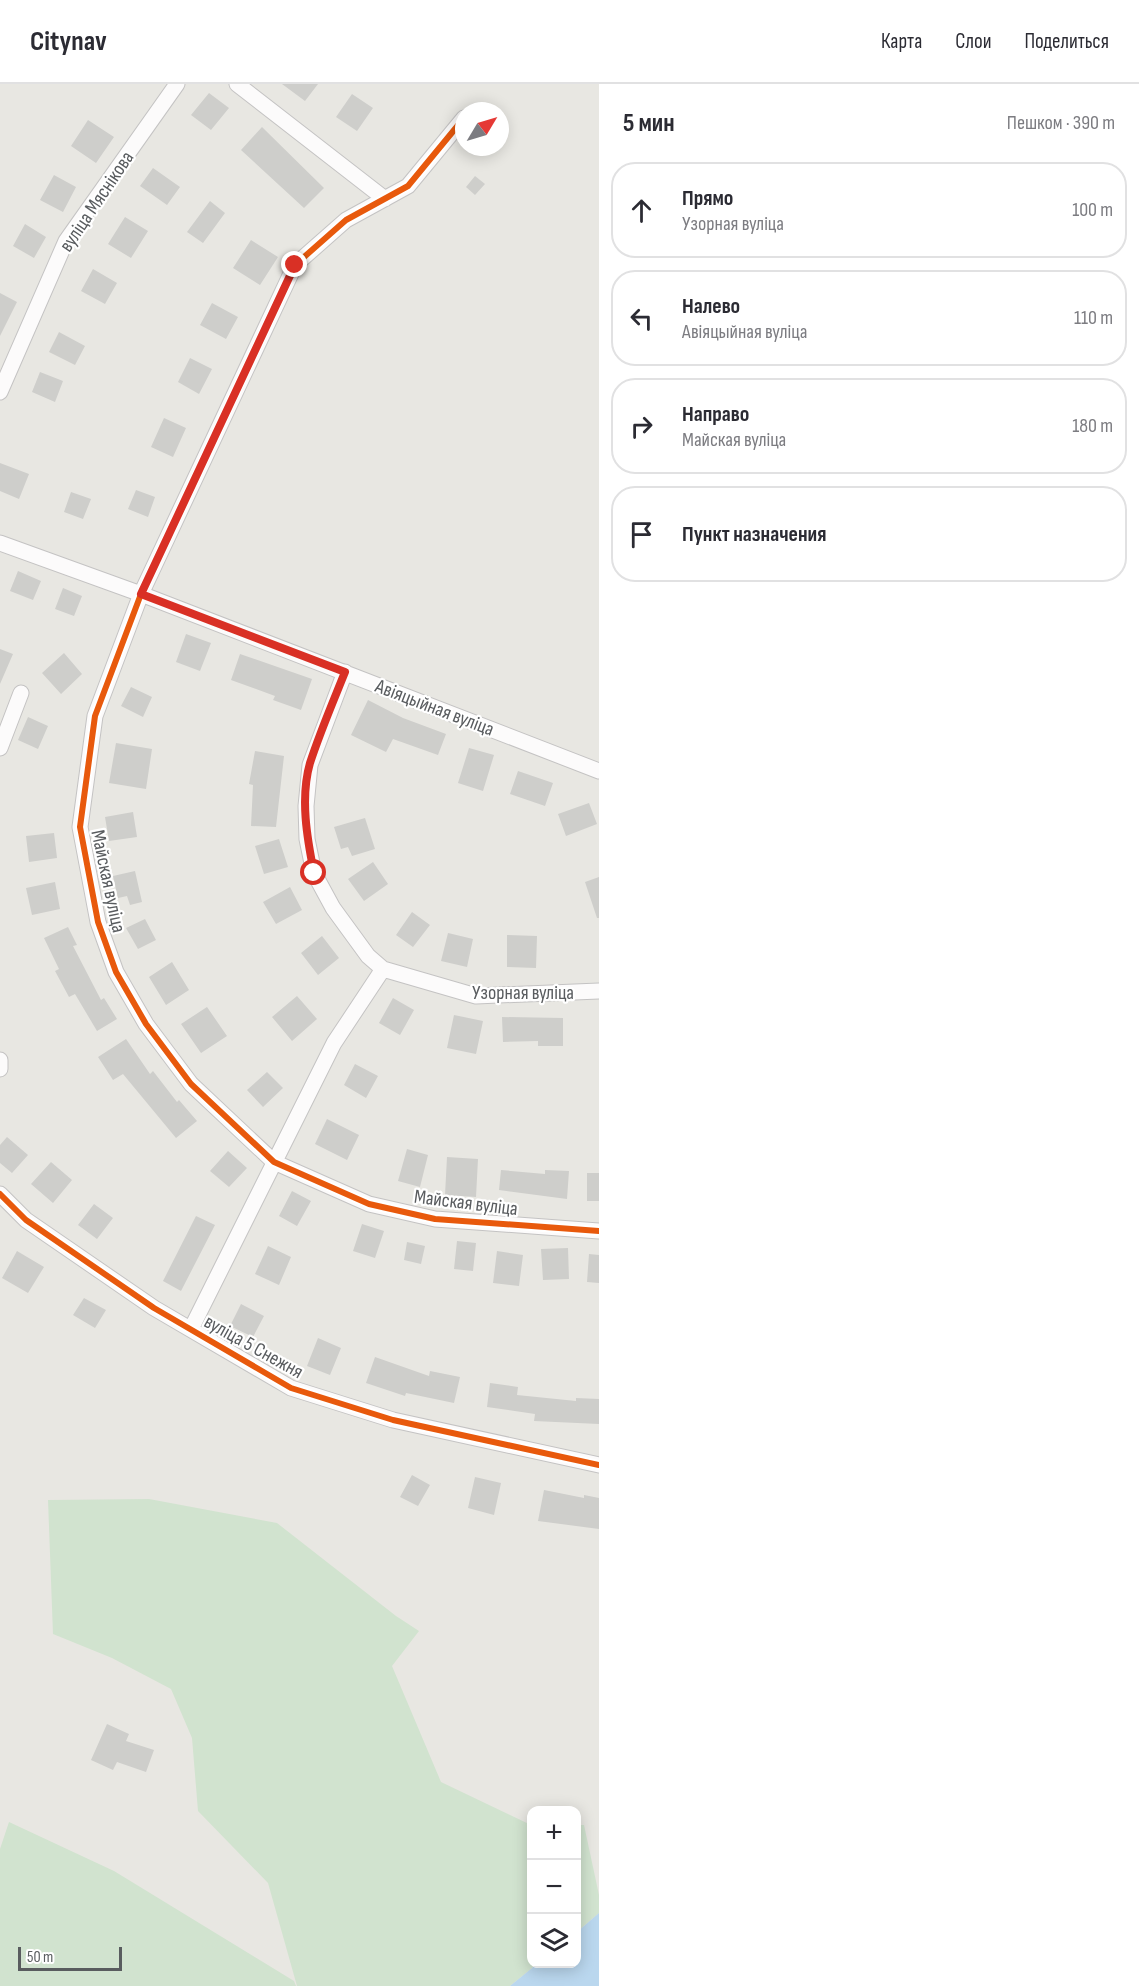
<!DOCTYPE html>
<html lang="ru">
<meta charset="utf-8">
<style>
:root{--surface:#fff;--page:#f7f7f7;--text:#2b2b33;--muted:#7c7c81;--line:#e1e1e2}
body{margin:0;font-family:"Sofia Sans Condensed",sans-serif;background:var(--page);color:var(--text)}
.controls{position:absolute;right:18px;bottom:18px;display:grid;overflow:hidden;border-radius:12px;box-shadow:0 3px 15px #0003}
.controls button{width:54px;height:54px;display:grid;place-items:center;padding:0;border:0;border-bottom:2px solid var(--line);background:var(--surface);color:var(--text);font:30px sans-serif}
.compass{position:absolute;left:455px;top:18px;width:54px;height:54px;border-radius:50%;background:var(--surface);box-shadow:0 3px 15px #0003;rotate:52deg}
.scale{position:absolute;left:18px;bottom:15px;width:104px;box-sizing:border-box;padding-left:6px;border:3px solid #595c5f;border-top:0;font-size:16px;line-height:21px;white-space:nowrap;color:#595c5f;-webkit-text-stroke:4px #fff;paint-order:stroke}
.stop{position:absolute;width:18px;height:18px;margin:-14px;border:4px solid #d93025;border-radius:50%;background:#fff}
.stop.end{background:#d93025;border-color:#fff;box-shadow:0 2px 6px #0008}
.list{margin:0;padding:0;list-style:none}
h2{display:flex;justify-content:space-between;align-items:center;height:78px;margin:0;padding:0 24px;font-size:26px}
h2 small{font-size:20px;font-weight:400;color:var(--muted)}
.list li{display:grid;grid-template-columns:39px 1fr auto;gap:18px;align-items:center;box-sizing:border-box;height:96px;margin:0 12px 12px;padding:0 12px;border:2px solid var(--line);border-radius:24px}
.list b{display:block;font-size:22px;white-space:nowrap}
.list p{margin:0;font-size:20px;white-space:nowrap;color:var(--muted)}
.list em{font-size:20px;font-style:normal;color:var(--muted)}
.icon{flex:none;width:33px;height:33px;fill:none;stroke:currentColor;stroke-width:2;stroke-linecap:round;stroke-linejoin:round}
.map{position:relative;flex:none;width:599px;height:1902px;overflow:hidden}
header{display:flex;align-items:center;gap:36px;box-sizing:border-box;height:84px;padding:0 30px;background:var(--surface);border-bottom:2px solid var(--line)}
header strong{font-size:28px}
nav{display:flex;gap:33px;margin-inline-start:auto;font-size:21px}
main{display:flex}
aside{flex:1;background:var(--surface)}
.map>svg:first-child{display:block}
.green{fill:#d1e3cf}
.water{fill:#bad7ee}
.building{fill:#cececb}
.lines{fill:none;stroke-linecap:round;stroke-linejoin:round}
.minor-casing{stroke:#c4c3c3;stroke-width:17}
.minor{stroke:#fcfbfb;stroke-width:15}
.cycleway-casing{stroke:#fff;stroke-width:10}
.cycleway{stroke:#e8590c;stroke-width:6}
.route{stroke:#d93025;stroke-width:8}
.labels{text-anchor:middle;stroke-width:4.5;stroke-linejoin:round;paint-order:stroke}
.street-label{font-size:20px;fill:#595c5f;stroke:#fff}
</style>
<header>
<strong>Citynav</strong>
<nav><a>Карта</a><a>Слои</a><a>Поделиться</a></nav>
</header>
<main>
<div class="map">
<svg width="599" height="1902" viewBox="0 0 599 1902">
<rect width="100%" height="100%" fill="#e8e7e2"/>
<!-- green -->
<path class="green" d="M 149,1415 L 277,1439 L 396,1532 L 419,1547 L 392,1582 L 441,1698 L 531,1741 L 532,1880 L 537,1880 L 510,1902 L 297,1902 L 268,1799 L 198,1727 L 192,1654 L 171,1605 L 112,1574 L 53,1550 L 48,1416 Z
M 9,1738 L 114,1787 L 294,1897 L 296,1902 L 0,1902 L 0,1765 Z
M 577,1741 L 584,1741 L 599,1811 L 599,1829 L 577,1848 Z"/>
<!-- water -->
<path class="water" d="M 599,1829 L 599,1902 L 510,1902 L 537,1880 L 576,1880 L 577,1848 Z"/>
<!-- building -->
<path class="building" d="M 282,0 L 318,0 L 305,17 Z
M 209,9 L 229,24 L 211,46 L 191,31 Z
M 352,10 L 373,24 L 357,47 L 336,33 Z
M 88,36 L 114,53 L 96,79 L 71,62 Z
M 262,43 L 324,104 L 304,124 L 241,66 Z
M 153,84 L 180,103 L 167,121 L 140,102 Z
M 54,91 L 76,103 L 63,128 L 40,116 Z
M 475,92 L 485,100 L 475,111 L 466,103 Z
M 210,117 L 225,129 L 203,159 L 187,148 Z
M 125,133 L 148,147 L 131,174 L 108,160 Z
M 25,140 L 46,153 L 34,174 L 13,162 Z
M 251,156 L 278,173 L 260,201 L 233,184 Z
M 93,185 L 117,199 L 105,220 L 81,207 Z
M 0,209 L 17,218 L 0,252 Z
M 212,219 L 238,233 L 226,255 L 200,241 Z
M 59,248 L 85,262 L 75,281 L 49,268 Z
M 190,274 L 212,285 L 199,310 L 178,298 Z
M 40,288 L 63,297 L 55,318 L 32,308 Z
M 164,334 L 186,344 L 173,373 L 151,363 Z
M 0,379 L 29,390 L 19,415 L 0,407 Z
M 136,406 L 155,413 L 148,433 L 128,425 Z
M 71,408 L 91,415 L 83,435 L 64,428 Z
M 18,487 L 41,497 L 33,516 L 10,507 Z
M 63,504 L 82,512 L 74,532 L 55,525 Z
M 186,550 L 211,559 L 200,587 L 176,578 Z
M 0,565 L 13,570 L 0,600 Z
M 64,569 L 82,590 L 61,610 L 42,589 Z
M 240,570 L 312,595 L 301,626 L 273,616 L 275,612 L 231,596 Z
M 131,603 L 152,613 L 143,633 L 121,622 Z
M 368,616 L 403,634 L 446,650 L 438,671 L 393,655 L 386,668 L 351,651 Z
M 28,633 L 48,642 L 38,665 L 18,656 Z
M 116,659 L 152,665 L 146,705 L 109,699 Z
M 469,664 L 494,671 L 483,707 L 458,699 Z
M 255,667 L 284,672 L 276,743 L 251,742 L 253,701 L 249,700 Z
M 518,687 L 553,699 L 545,722 L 510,710 Z
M 589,719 L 597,740 L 566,752 L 558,730 Z
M 133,728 L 137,753 L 109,757 L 105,733 Z
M 365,734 L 375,765 L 352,772 L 348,763 L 341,765 L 334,743 Z
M 54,749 L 57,774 L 29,778 L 26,752 Z
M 279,755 L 288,783 L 264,790 L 255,762 Z
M 373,778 L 388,800 L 364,817 L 348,795 Z
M 135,787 L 142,818 L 130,821 L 127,812 L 118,814 L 113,792 Z
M 599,793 L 599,834 L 597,834 L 585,798 Z
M 55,798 L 60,825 L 32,831 L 26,804 Z
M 290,803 L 302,826 L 276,840 L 263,818 Z
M 412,828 L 430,841 L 413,863 L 396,851 Z
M 145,835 L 156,856 L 138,865 L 126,844 Z
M 68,843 L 77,861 L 73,862 L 101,916 L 104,914 L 117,935 L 97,947 L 75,910 L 69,913 L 55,887 L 59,885 L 44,854 Z
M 448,849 L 473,855 L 467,883 L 441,877 Z
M 507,851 L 537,852 L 536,884 L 507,883 Z
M 322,852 L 339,874 L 318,891 L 301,869 Z
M 172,878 L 189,906 L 166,921 L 149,893 Z
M 297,912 L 317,935 L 292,957 L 272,933 Z
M 393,914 L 414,926 L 400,951 L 379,939 Z
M 207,923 L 227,952 L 201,969 L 181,940 Z
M 454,931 L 483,937 L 476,970 L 447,964 Z
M 502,933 L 563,934 L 563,962 L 538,962 L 538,957 L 503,958 Z
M 126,955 L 150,990 L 153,987 L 177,1018 L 179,1016 L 197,1037 L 176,1054 L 123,990 L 113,996 L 98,973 Z
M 355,980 L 378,992 L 366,1014 L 344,1001 Z
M 267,988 L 283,1004 L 263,1023 L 247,1006 Z
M 327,1035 L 359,1051 L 347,1076 L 315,1060 Z
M 7,1053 L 28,1071 L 12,1089 L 0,1079 L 0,1061 Z
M 407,1065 L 428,1071 L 420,1103 L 398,1097 Z
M 228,1067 L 247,1084 L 229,1103 L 210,1087 Z
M 447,1073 L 478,1075 L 476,1113 L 445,1111 Z
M 51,1078 L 72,1096 L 53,1119 L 31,1100 Z
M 501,1086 L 545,1090 L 545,1086 L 569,1087 L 567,1115 L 499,1106 Z
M 587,1089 L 599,1089 L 599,1117 L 587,1117 Z
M 292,1107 L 311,1117 L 297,1142 L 279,1132 Z
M 94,1120 L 113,1134 L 97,1155 L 78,1141 Z
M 196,1132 L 215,1141 L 181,1207 L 163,1197 Z
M 362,1140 L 384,1147 L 375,1174 L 353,1167 Z
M 457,1157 L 476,1159 L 473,1187 L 454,1185 Z
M 407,1158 L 425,1162 L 421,1180 L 404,1176 Z
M 268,1162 L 291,1173 L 279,1201 L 255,1190 Z
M 568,1164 L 569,1195 L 543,1196 L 541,1165 Z
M 17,1167 L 44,1183 L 28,1209 L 2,1194 Z
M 497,1167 L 523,1171 L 519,1202 L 493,1199 Z
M 589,1170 L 599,1171 L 599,1199 L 587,1198 Z
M 84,1214 L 106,1226 L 95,1244 L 73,1231 Z
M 241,1220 L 264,1232 L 253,1253 L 230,1242 Z
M 318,1254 L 341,1264 L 330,1291 L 307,1282 Z
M 375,1273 L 429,1292 L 430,1287 L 460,1293 L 454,1319 L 406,1309 L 405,1312 L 366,1299 Z
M 490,1299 L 518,1303 L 517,1311 L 576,1317 L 576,1314 L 599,1315 L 599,1340 L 534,1337 L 535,1330 L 487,1323 Z
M 412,1391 L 430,1401 L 418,1422 L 400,1413 Z
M 475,1393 L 501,1399 L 494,1431 L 468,1424 Z
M 544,1406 L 584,1414 L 584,1411 L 599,1414 L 599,1445 L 538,1437 Z
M 107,1640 L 129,1650 L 126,1657 L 154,1666 L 146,1688 L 117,1678 L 113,1686 L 91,1676 Z"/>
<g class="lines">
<!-- minor casing -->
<g class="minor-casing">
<path id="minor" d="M 237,0 L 385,115
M 464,34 L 408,102 L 346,136 L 295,181 L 141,510 L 95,632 L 80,743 L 98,838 L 116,888 L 146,940 L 191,1000 L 274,1078 L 369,1120 L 435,1135 L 599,1147
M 0,308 L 66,157 L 177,0
M 0,459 L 141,510 L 599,687
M 345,588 L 310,681 L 306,722 L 307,755 L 314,789 L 333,824 L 368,872 L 383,885 L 476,912 L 599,907
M 0,664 L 21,609
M 0,976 L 0,985
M 0,1110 L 26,1136 L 154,1224 L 291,1304 L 393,1336 L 599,1381
M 191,1245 L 334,959 L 383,885"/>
</g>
<!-- minor -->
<use href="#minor" class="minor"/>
<!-- cycleway casing -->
<g class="cycleway-casing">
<path id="cycleway" d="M 464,34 L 408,102 L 346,136 L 295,181 L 141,510 L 95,632 L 80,743 L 98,838 L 116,888 L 146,940 L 191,1000 L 274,1078 L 369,1120 L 435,1135 L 599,1147
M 0,1110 L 26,1136 L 154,1224 L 291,1304 L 393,1336 L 599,1381"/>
</g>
<!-- cycleway -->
<use href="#cycleway" class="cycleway"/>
</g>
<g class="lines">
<!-- route -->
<path class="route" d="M 295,181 L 141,510 L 345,588 C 333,618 320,648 310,679 C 300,714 307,754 314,789"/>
</g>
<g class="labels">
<!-- street labels -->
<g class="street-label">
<text transform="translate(96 117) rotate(-56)" y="7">вуліца Мяснікова</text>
<text transform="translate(435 623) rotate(21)" y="7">Авіяцыйная вуліца</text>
<text transform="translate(109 797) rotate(78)" y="7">Майская вуліца</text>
<text x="523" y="915">Узорная вуліца</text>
<text transform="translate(466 1118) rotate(7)" y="7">Майская вуліца</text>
<text transform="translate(254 1262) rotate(29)" y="7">вуліца 5 Снежня</text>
</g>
</g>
</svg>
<div class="controls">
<button>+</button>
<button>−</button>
<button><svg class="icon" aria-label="layers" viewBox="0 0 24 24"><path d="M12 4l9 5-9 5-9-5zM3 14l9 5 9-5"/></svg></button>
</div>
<svg class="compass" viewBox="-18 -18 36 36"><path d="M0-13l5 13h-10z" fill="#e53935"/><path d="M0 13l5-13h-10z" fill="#7c7c81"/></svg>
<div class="scale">50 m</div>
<div class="stop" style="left:314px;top:789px"></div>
<div class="stop end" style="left:295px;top:181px"></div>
</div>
<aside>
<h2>5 мин<small>Пешком · 390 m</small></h2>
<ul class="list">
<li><svg class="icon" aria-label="ahead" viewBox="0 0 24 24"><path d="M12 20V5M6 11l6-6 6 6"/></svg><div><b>Прямо</b><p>Узорная вуліца</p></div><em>100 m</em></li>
<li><svg class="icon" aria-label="left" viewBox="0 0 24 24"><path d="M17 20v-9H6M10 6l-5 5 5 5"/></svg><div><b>Налево</b><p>Авіяцыйная вуліца</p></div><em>110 m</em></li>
<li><svg class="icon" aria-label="right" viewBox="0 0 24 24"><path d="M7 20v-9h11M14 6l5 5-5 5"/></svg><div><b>Направо</b><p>Майская вуліца</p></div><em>180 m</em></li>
<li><svg class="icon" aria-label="arrive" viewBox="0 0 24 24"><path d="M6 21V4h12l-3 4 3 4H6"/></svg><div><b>Пункт назначения</b></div></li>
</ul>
</aside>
</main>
